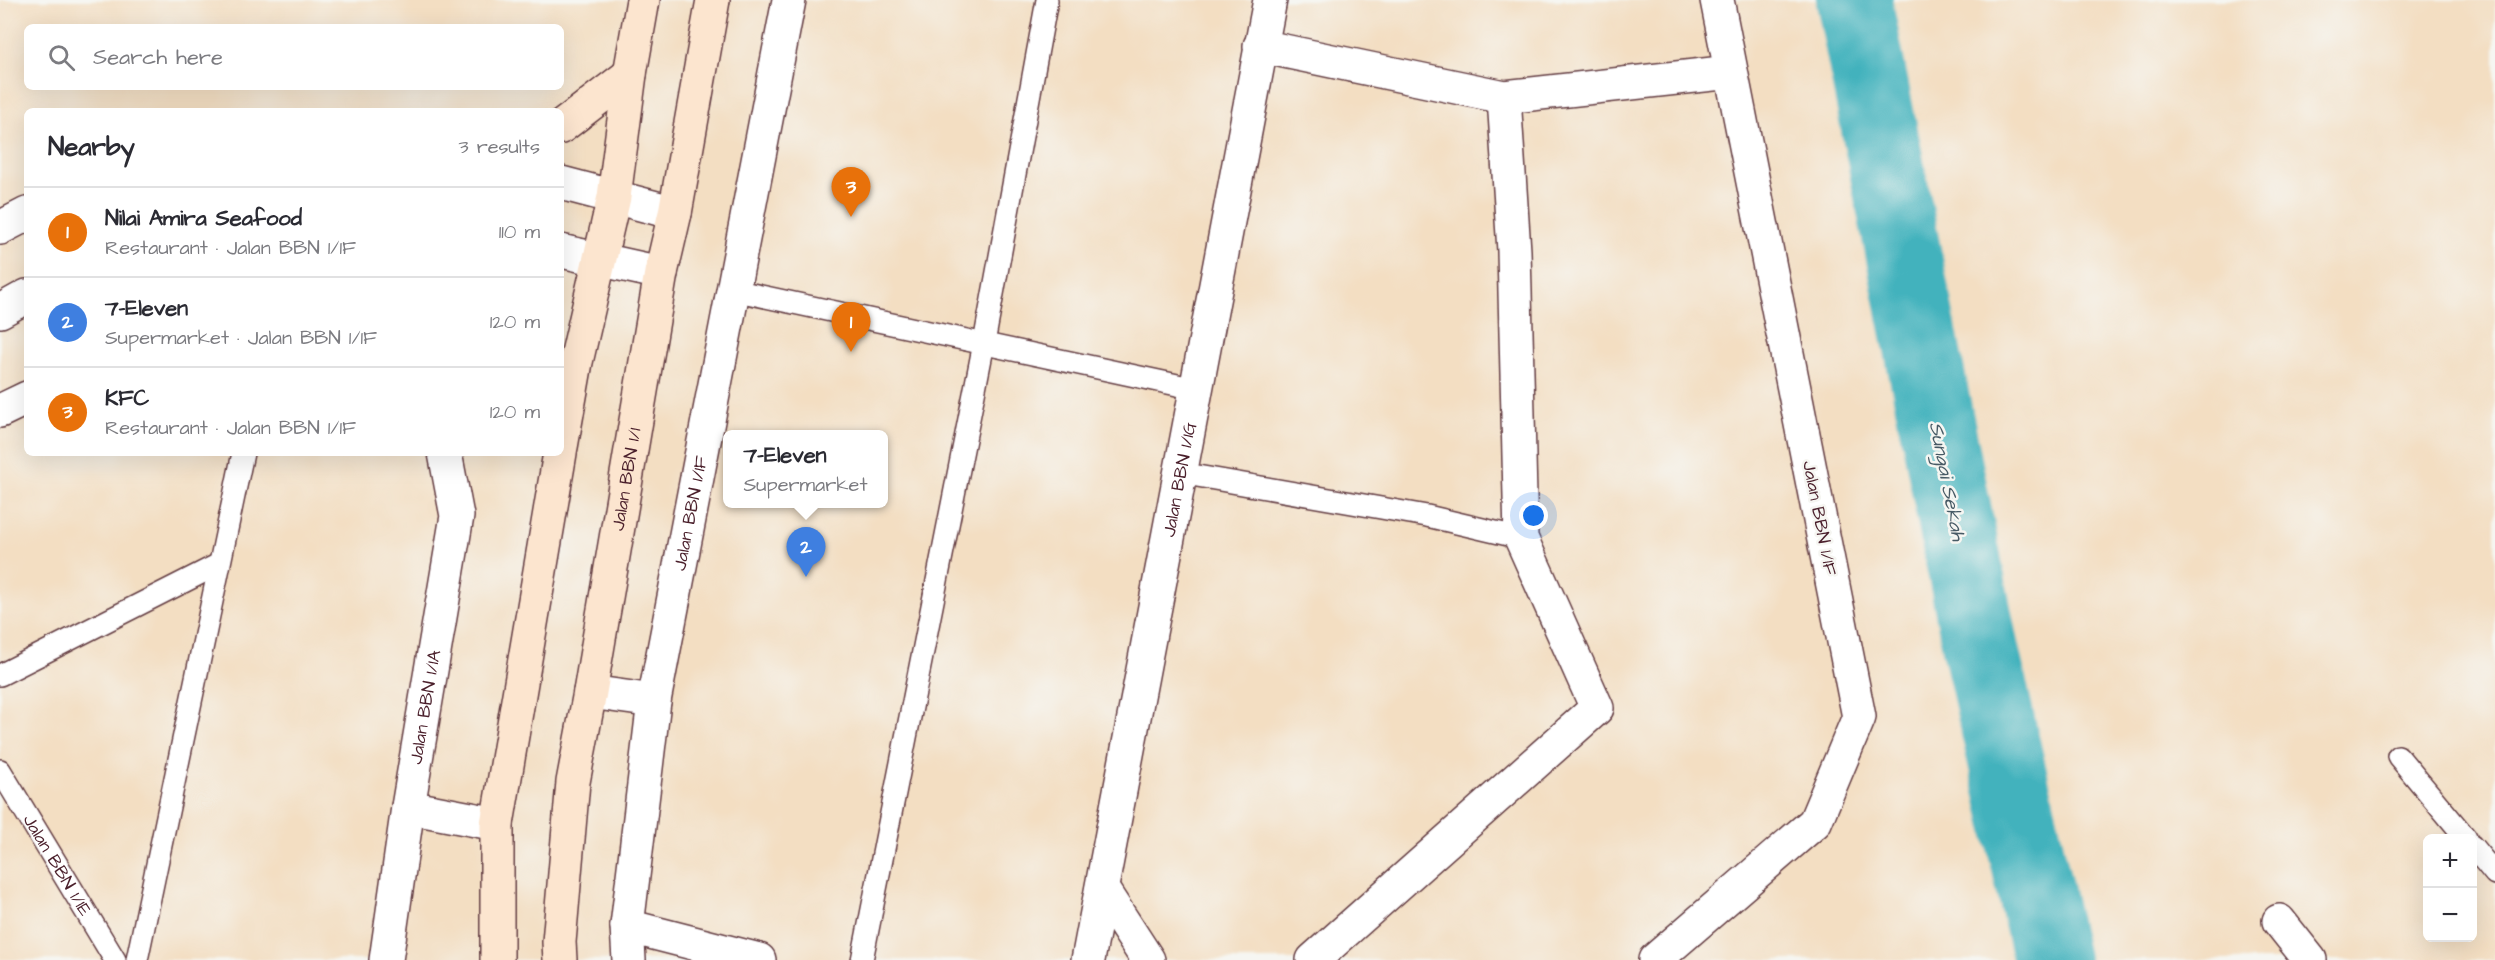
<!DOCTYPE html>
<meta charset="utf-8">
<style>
:root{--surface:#fff;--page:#f2f2f3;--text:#2b2b33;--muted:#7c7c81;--line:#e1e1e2;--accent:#d1495b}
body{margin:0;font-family:"Architects Daughter",sans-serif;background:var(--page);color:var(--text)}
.controls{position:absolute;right:18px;bottom:18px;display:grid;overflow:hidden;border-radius:9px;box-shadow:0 6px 24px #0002}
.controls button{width:54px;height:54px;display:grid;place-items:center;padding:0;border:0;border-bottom:2px solid var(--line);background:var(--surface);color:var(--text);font:30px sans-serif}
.you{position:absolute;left:1534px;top:516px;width:21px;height:21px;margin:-15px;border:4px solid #fff;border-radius:50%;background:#1a73e8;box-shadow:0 0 0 9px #1a73e833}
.badge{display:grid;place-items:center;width:39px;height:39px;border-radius:50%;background:var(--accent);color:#fff;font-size:20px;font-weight:700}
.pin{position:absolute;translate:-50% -50px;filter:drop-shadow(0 2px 3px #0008)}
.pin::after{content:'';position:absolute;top:32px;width:21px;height:18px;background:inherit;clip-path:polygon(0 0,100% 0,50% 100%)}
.popup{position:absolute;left:723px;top:430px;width:165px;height:78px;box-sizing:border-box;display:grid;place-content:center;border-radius:9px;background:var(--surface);filter:drop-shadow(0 2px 4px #0005);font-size:20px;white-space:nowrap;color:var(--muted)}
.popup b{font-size:22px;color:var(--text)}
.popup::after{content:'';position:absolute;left:50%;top:100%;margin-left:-12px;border:12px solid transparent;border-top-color:var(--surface)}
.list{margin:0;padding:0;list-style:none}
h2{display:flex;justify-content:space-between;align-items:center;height:78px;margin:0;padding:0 24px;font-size:26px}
h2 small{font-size:20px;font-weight:400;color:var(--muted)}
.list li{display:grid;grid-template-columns:39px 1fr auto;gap:18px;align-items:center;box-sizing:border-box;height:90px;padding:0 24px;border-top:2px solid var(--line)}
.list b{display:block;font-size:22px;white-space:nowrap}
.list p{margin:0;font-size:20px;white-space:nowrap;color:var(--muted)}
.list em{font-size:20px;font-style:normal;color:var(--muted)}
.icon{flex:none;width:33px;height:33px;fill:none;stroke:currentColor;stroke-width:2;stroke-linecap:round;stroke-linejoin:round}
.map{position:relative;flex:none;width:2495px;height:960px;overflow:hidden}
.search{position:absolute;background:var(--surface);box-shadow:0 6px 24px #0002;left:24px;top:24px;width:540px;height:66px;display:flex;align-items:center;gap:15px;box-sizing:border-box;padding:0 21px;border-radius:9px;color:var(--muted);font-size:22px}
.panel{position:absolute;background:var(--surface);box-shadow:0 6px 24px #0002;left:24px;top:108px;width:540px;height:348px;border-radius:9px}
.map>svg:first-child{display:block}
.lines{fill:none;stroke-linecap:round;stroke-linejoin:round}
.river{stroke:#42b2bd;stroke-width:76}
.lane-casing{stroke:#633c42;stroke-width:24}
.street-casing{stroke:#633c42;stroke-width:36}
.secondary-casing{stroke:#633c42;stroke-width:36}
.lane{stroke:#fff;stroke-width:21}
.street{stroke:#fff;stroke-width:33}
.secondary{stroke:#fce5cf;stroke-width:33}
.labels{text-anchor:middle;stroke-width:5;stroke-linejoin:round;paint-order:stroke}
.street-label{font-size:18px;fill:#4a1f2b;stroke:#f6f6f2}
.water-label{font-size:20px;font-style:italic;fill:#475a65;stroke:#f6f6f2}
</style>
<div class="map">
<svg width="2495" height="960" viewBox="0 0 2495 960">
<rect width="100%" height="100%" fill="#f6f6f2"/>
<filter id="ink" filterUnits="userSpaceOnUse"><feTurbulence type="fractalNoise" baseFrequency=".0167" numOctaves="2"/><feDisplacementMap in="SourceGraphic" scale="12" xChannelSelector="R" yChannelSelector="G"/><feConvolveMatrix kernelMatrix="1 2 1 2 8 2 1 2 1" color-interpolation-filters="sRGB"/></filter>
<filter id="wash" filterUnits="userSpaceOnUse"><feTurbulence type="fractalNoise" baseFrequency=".008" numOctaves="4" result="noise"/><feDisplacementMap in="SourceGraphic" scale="24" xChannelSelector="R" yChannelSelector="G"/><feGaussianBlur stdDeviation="1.35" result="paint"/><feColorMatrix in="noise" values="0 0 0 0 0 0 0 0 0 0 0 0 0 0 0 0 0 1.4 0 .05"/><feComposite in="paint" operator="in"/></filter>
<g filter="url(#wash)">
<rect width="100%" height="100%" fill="#f3dec2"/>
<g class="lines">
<!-- river -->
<path class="river" d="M 1854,0 L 1980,646 L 2051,960"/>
</g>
</g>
<g filter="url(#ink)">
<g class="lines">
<!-- lane casing -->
<g class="lane-casing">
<g id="lane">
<path d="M 733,290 L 1196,389"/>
<path d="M 1180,473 L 1427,516 L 1521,538"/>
<path d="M 0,675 L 219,564"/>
<path d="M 2398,756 L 2466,838"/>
<path id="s1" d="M 0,770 L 115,960"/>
<path d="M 2472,846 L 2495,874"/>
<path d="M 137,960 L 243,453"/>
<path d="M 862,960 L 984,343 L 1047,0"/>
</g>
</g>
<!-- street casing -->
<g class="street-casing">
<g id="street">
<path d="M 1260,46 L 1504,97 L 1731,72"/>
<path d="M 561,183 L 675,213"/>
<path d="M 0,228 L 27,214"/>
<path d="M 561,251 L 661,273"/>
<path d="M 0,311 L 27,296"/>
<path d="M 0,411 L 27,398"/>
<path d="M 590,692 L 654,701"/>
<path d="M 408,807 L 497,824"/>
<path d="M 1102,889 L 1148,960"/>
<path d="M 2279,921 L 2310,960"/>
<path d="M 627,926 L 759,960"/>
<path id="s2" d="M 386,960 L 408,807 L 457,516 L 445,453"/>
<path id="s3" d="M 629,960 L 627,926 L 654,701 L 789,0"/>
<path id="s4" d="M 1088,960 L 1270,0"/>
<path d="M 1313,960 L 1597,708 L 1521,538 L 1514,251 L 1504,97"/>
<path d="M 1655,960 L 1815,822 L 1859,717 L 1717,0"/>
</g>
</g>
<!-- secondary casing -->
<g class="secondary-casing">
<g id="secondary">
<path d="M 561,127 L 630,74"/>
<path d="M 561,447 L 576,362 L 614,197 L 630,74 L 643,0"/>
<path d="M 497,960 L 497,824 L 560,453"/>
<path id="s5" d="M 560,960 L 559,942 L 573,782 L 590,692 L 661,273 L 675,213 L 713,0"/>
</g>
</g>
<!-- lane -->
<use href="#lane" class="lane"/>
<!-- street -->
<use href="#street" class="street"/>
<!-- secondary -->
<use href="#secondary" class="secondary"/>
</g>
</g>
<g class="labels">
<!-- street labels -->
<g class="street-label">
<text dy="6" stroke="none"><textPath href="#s5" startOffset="486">Jalan BBN 1/1</textPath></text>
<text dy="6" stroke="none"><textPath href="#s4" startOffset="489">Jalan BBN 1/1G</textPath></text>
<text dy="6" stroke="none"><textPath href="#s3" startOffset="452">Jalan BBN 1/1F</textPath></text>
<text transform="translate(1820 518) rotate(79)" y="6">Jalan BBN 1/1F</text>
<text dy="6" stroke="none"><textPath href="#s2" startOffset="256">Jalan BBN 1/1A</textPath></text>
<text dy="6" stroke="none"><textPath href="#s1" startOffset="111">Jalan BBN 1/1E</textPath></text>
</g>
<!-- water labels -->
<g class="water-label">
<text transform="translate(1948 481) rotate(79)" y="7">Sungai Sekah</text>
</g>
</g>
</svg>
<div class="controls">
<button>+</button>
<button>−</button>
</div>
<div class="you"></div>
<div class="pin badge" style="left:851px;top:352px;background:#e8710a">1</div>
<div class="pin badge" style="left:806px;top:577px;background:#3f7fe0">2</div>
<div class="popup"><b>7-Eleven</b>Supermarket</div>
<div class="pin badge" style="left:851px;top:217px;background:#e8710a">3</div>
<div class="search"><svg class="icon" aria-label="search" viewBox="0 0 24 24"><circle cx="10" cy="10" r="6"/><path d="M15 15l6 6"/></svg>Search here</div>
<section class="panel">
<h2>Nearby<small>3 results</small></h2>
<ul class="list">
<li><span class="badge" style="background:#e8710a">1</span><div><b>Nilai Amira Seafood</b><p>Restaurant · Jalan BBN 1/1F</p></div><em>110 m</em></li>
<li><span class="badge" style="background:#3f7fe0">2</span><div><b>7-Eleven</b><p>Supermarket · Jalan BBN 1/1F</p></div><em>120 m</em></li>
<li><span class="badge" style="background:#e8710a">3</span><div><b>KFC</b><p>Restaurant · Jalan BBN 1/1F</p></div><em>120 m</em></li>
</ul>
</section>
</div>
